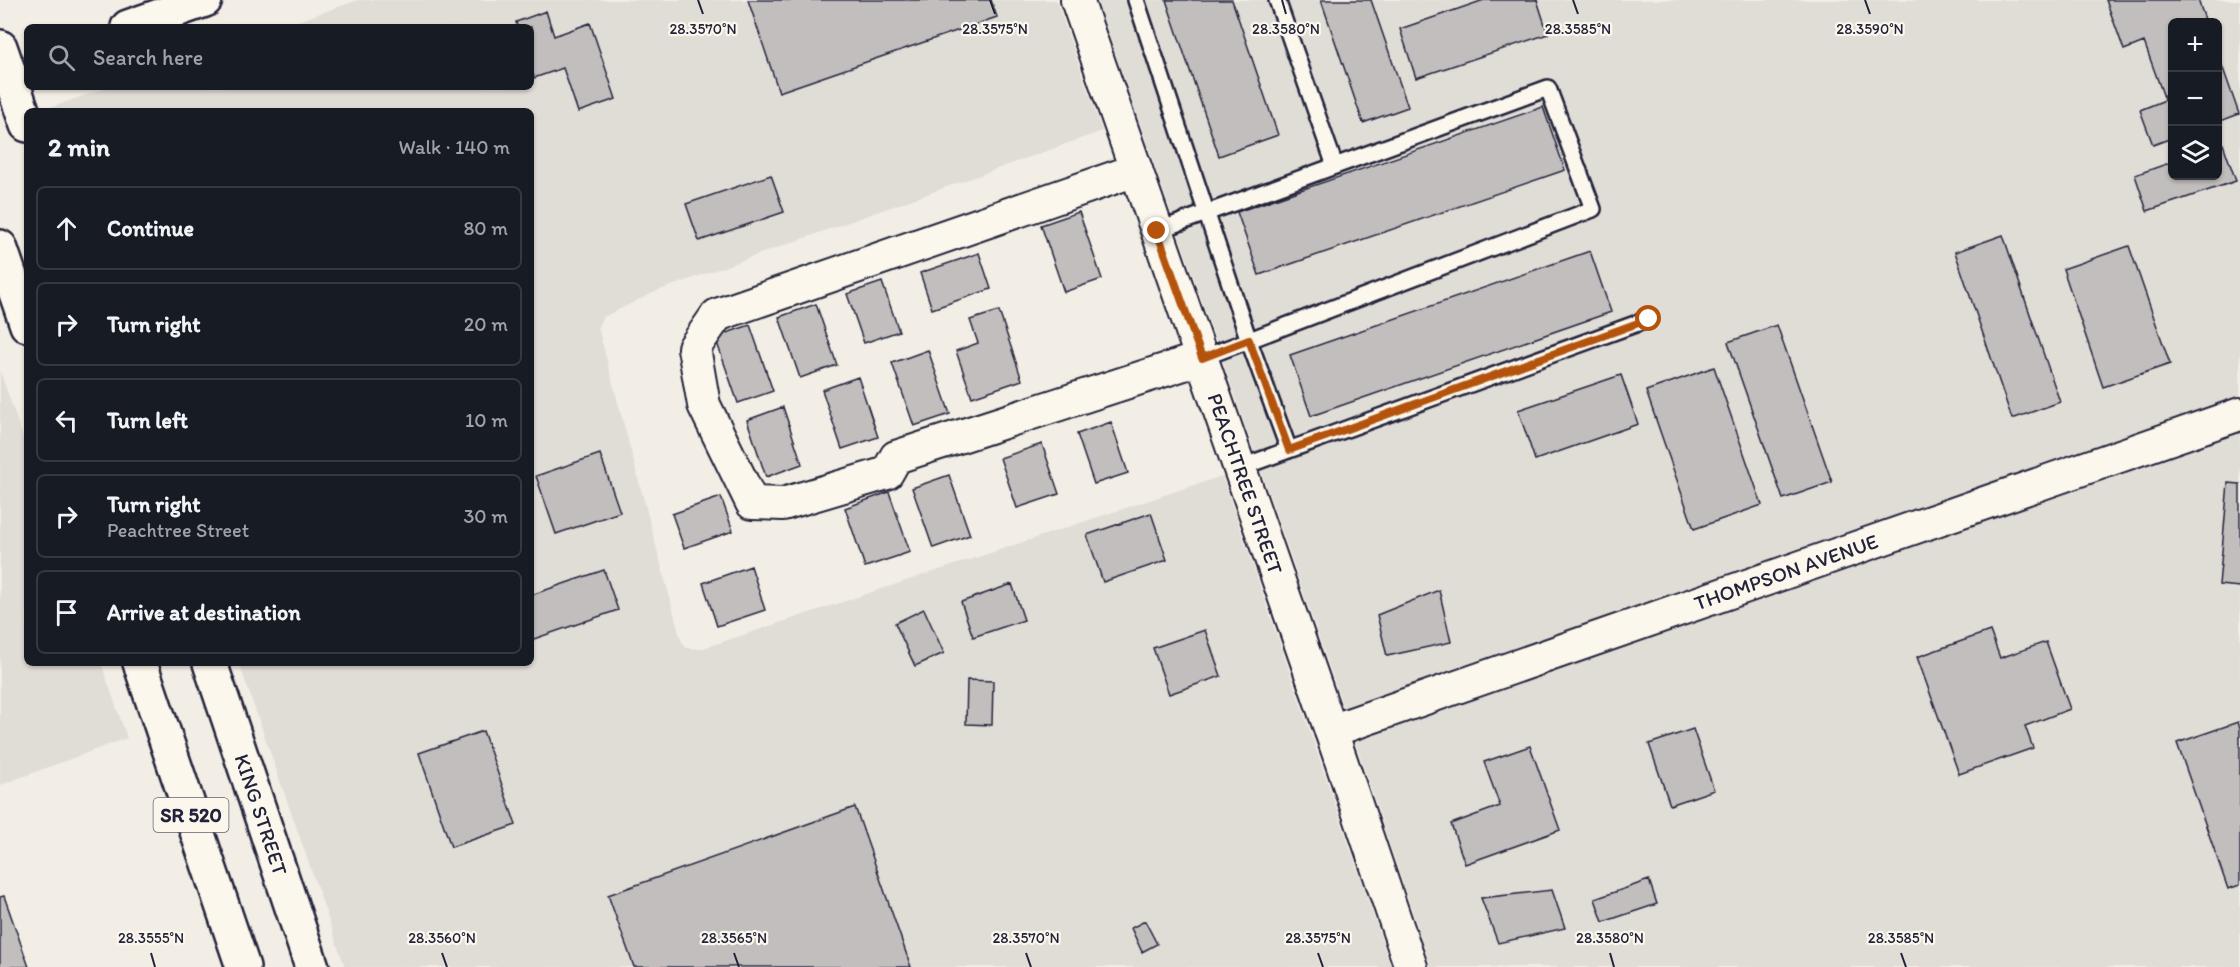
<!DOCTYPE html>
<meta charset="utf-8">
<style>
:root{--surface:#171b24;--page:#20242c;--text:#f1f3f6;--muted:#9ea1a6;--line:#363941}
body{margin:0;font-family:Itim,sans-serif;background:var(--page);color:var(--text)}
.controls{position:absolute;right:18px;top:18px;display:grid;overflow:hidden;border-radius:9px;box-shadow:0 2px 4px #0004}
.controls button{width:54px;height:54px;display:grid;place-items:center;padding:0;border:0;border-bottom:2px solid var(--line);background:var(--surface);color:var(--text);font:30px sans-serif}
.stop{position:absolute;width:18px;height:18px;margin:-14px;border:4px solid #b45309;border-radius:50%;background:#fff}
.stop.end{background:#b45309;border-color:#fff;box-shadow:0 2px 6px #0008}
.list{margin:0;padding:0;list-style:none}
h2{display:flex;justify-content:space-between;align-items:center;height:78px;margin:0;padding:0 24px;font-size:26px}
h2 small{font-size:20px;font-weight:400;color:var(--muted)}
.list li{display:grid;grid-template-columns:39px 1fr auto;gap:18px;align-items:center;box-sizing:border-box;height:84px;margin:0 12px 12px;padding:0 12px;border:2px solid var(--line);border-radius:9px}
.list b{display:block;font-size:22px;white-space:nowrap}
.list p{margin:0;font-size:20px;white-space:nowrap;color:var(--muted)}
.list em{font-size:20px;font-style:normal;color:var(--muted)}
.icon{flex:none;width:33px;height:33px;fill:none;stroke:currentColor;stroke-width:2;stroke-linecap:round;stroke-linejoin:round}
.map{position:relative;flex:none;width:2240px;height:967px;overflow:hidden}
.search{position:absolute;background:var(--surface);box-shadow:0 2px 4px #0004;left:24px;top:24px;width:510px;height:66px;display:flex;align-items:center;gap:15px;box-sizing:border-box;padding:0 21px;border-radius:9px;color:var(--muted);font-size:22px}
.panel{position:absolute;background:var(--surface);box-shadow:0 2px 4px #0004;left:24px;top:108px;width:510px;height:558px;border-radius:9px}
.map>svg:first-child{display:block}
.built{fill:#e0dcd6;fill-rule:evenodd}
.building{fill:#c2bebe;stroke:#22223b;stroke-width:1.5}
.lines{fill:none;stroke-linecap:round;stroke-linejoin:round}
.service-casing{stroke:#22223b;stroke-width:20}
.minor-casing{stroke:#22223b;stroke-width:36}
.secondary-casing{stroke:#22223b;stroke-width:38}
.primary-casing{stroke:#22223b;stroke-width:38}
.service{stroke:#fbf7ec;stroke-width:15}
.minor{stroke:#fbf7ec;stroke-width:32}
.secondary{stroke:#fbf7ec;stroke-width:33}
.primary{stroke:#fbf7ec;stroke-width:33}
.route{stroke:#b45309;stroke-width:8}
.ticks{fill:none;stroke:#22223b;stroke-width:2}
.labels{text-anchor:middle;stroke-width:4.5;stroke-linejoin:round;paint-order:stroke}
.shield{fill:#fbf7ec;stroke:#636270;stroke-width:1.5}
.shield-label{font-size:20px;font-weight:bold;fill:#22223b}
.street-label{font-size:21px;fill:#22223b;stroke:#fbf7ec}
.ticks-label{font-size:15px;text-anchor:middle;fill:#22223b;stroke:#fbf7ec;stroke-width:4.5;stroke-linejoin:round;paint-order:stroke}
</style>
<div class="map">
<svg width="2240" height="967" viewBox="0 0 2240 967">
<rect width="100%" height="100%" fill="#f2eee5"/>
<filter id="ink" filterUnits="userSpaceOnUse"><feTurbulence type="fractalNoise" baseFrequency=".0167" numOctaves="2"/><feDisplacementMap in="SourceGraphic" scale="12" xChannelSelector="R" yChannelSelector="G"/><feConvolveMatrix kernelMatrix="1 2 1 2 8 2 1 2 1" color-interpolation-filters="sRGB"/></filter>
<g filter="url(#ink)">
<!-- built -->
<path class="built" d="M 358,0 L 1056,0 L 1102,131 L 657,291 L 603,317 L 598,326 L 599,331 L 681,640 L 686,648 L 701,649 L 1222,476 L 1391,967 L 345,967 L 239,663 L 531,663 L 531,111 L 46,111 L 46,109 L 109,87 L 531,87 L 531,27 L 281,27 Z
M 1097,0 L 2240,0 L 2240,396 L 1344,709 ZM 2172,22 L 2218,22 L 2218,176 L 2172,176 Z
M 0,371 L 27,449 L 27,663 L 101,663 L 127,738 L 0,785 Z
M 2240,432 L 2240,967 L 1431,967 L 1355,741 Z"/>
<!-- building -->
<path class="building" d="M 748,0 L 991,0 L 997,17 L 779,92 Z
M 1166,0 L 1232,0 L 1278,135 L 1219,156 Z
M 1321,0 L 1371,0 L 1408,107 L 1363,123 Z
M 1484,0 L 1537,0 L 1548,34 L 1416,78 L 1400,29 Z
M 2106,0 L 2198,0 L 2206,22 L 2172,22 L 2172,138 L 2153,145 L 2140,110 L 2165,100 L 2144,42 L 2124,50 Z
M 546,11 L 554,36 L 590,23 L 616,99 L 578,112 L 563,68 L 534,78 L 531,68 L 531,27 L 517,27 L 516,22 Z
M 2218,54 L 2239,114 L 2218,122 Z
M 1543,107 L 1565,170 L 1259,275 L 1237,212 Z
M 2223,144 L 2236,181 L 2147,211 L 2135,175 L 2172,162 L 2172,176 L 2218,176 L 2218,146 Z
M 771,175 L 784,212 L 699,241 L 686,204 Z
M 1079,212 L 1102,279 L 1064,292 L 1041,225 Z
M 2003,235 L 2060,402 L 2012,419 L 1955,252 Z
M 2129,246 L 2170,364 L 2103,387 L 2063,269 Z
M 1590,251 L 1611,312 L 1311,416 L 1290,355 Z
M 979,253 L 991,289 L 932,309 L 920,273 Z
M 882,282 L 899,331 L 864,343 L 847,294 Z
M 816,304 L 837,365 L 800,378 L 779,317 Z
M 999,311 L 1022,380 L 972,397 L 956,351 L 978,343 L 970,320 Z
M 750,325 L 773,391 L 738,403 L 715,337 Z
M 1777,325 L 1832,482 L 1783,499 L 1728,342 Z
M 928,350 L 950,414 L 914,426 L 892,363 Z
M 1714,367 L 1762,505 L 1694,529 L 1646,391 Z
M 1621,375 L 1638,424 L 1535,460 L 1518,410 Z
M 858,377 L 878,437 L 842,449 L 822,390 Z
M 783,407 L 802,464 L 766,477 L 747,420 Z
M 1111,422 L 1128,473 L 1094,484 L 1077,434 Z
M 1042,444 L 1059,494 L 1017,508 L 1000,458 Z
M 600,454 L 620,512 L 556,534 L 536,476 Z
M 949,475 L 970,535 L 933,548 L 912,488 Z
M 2228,483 L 2240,484 L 2240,587 L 2219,585 Z
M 889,492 L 910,552 L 865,567 L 845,508 Z
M 721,497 L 733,531 L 684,548 L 672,514 Z
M 1151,513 L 1167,560 L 1103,582 L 1087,535 Z
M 751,566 L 765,610 L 717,626 L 703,583 Z
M 604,570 L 618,610 L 531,640 L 531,595 Z
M 1012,584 L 1024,620 L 973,637 L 961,602 Z
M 1439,590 L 1451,642 L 1387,656 L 1377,615 Z
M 924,609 L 944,653 L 915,666 L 895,623 Z
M 1205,630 L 1221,676 L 1169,694 L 1153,648 Z
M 1990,631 L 2000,658 L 2046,642 L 2070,709 L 2025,726 L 2033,748 L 1959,774 L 1917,657 Z
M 967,680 L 993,681 L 992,725 L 966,724 Z
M 2238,722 L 2240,728 L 2240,885 L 2228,889 L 2177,743 Z
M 1693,729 L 1714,790 L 1670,805 L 1649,744 Z
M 483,731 L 516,825 L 451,847 L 419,753 Z
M 1530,746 L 1560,830 L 1465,864 L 1451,824 L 1500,806 L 1484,762 Z
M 855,807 L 911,967 L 634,967 L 608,895 Z
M 1649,880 L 1657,904 L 1603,922 L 1595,899 Z
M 1552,890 L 1565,928 L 1498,943 L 1481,898 Z
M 4,896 L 29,967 L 0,967 L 0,897 Z
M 1145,921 L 1157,944 L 1142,952 L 1131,928 Z"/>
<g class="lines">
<!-- service casing -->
<g class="service-casing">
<path id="service" d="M 1136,0 L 1249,341 L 1289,450
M 1277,0 L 1335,166
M 1157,231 L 1548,88 L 1593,209 L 1202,358
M 1239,468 L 1649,319"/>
</g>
<!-- minor casing -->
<g class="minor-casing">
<g id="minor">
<path id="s1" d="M 1077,0 L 1331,731 L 1411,967"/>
<path d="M 1136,170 L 717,315 L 694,348 L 704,405 L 752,503 L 783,504 L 887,473 L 896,457 L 1202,358"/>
<path id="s2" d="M 1331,731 L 2240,414"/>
</g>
</g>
<!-- secondary casing -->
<g class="secondary-casing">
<path id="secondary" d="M 128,27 L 205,0"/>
</g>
<!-- primary casing -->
<g class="primary-casing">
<g id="primary">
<path d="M 0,47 L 27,125"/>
<path d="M 0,247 L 27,325"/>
<path d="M 140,663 L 243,967"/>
<path id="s3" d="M 210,663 L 312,967"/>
</g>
</g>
<!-- service -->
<use href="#service" class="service"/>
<!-- minor -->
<use href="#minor" class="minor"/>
<!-- secondary -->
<use href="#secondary" class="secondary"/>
<!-- primary -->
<use href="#primary" class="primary"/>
</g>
</g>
<g class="lines" filter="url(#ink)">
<!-- route -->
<path class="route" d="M 1157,231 L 1202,358 L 1249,340 L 1289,450 L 1649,319"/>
</g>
<!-- ticks -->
<path class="ticks" d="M 698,0 L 703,14M 990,0 L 995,14M 1282,0 L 1286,14M 1573,0 L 1578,14M 1865,0 L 1870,14M 151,953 L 155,967M 442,953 L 447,967M 734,953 L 739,967M 1026,953 L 1031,967M 1318,953 L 1323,967M 1610,953 L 1614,967M 1901,953 L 1906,967"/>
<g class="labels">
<!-- shield labels -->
<rect class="shield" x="153.5" y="798" width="75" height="34" rx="4.5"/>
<g class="shield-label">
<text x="191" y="822">SR 520</text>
</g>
<!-- street labels -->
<g class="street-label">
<text dy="7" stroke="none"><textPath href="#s1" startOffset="512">PEACHTREE STREET</textPath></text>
<text dy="7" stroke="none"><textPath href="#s2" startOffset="482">THOMPSON AVENUE</textPath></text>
<text dy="7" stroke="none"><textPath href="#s3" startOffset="160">KING STREET</textPath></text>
</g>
</g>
<g class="ticks-label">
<text x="703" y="34">28.3570°N</text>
<text x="995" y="34">28.3575°N</text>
<text x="1286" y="34">28.3580°N</text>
<text x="1578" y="34">28.3585°N</text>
<text x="1870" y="34">28.3590°N</text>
<text x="151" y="943">28.3555°N</text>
<text x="442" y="943">28.3560°N</text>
<text x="734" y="943">28.3565°N</text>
<text x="1026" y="943">28.3570°N</text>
<text x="1318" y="943">28.3575°N</text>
<text x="1610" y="943">28.3580°N</text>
<text x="1901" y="943">28.3585°N</text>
</g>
</svg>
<div class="controls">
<button>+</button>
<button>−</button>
<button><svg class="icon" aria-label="layers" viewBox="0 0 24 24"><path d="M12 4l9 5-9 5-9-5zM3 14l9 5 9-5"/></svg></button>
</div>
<div class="stop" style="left:1649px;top:319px"></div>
<div class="stop end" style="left:1157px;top:231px"></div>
<div class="search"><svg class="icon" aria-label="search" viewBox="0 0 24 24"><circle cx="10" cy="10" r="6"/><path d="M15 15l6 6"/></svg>Search here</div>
<section class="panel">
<h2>2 min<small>Walk · 140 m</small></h2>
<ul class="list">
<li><svg class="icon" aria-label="ahead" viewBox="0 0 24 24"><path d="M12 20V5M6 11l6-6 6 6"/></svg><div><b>Continue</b></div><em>80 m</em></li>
<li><svg class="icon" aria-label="right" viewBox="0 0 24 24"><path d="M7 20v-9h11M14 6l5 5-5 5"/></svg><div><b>Turn right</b></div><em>20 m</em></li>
<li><svg class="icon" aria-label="left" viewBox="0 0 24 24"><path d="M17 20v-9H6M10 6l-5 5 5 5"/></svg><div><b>Turn left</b></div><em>10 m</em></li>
<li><svg class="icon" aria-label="right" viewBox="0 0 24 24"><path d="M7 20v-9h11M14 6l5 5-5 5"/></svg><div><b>Turn right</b><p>Peachtree Street</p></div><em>30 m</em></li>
<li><svg class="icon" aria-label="arrive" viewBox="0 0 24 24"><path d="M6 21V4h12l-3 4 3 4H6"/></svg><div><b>Arrive at destination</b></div></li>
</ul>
</section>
</div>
